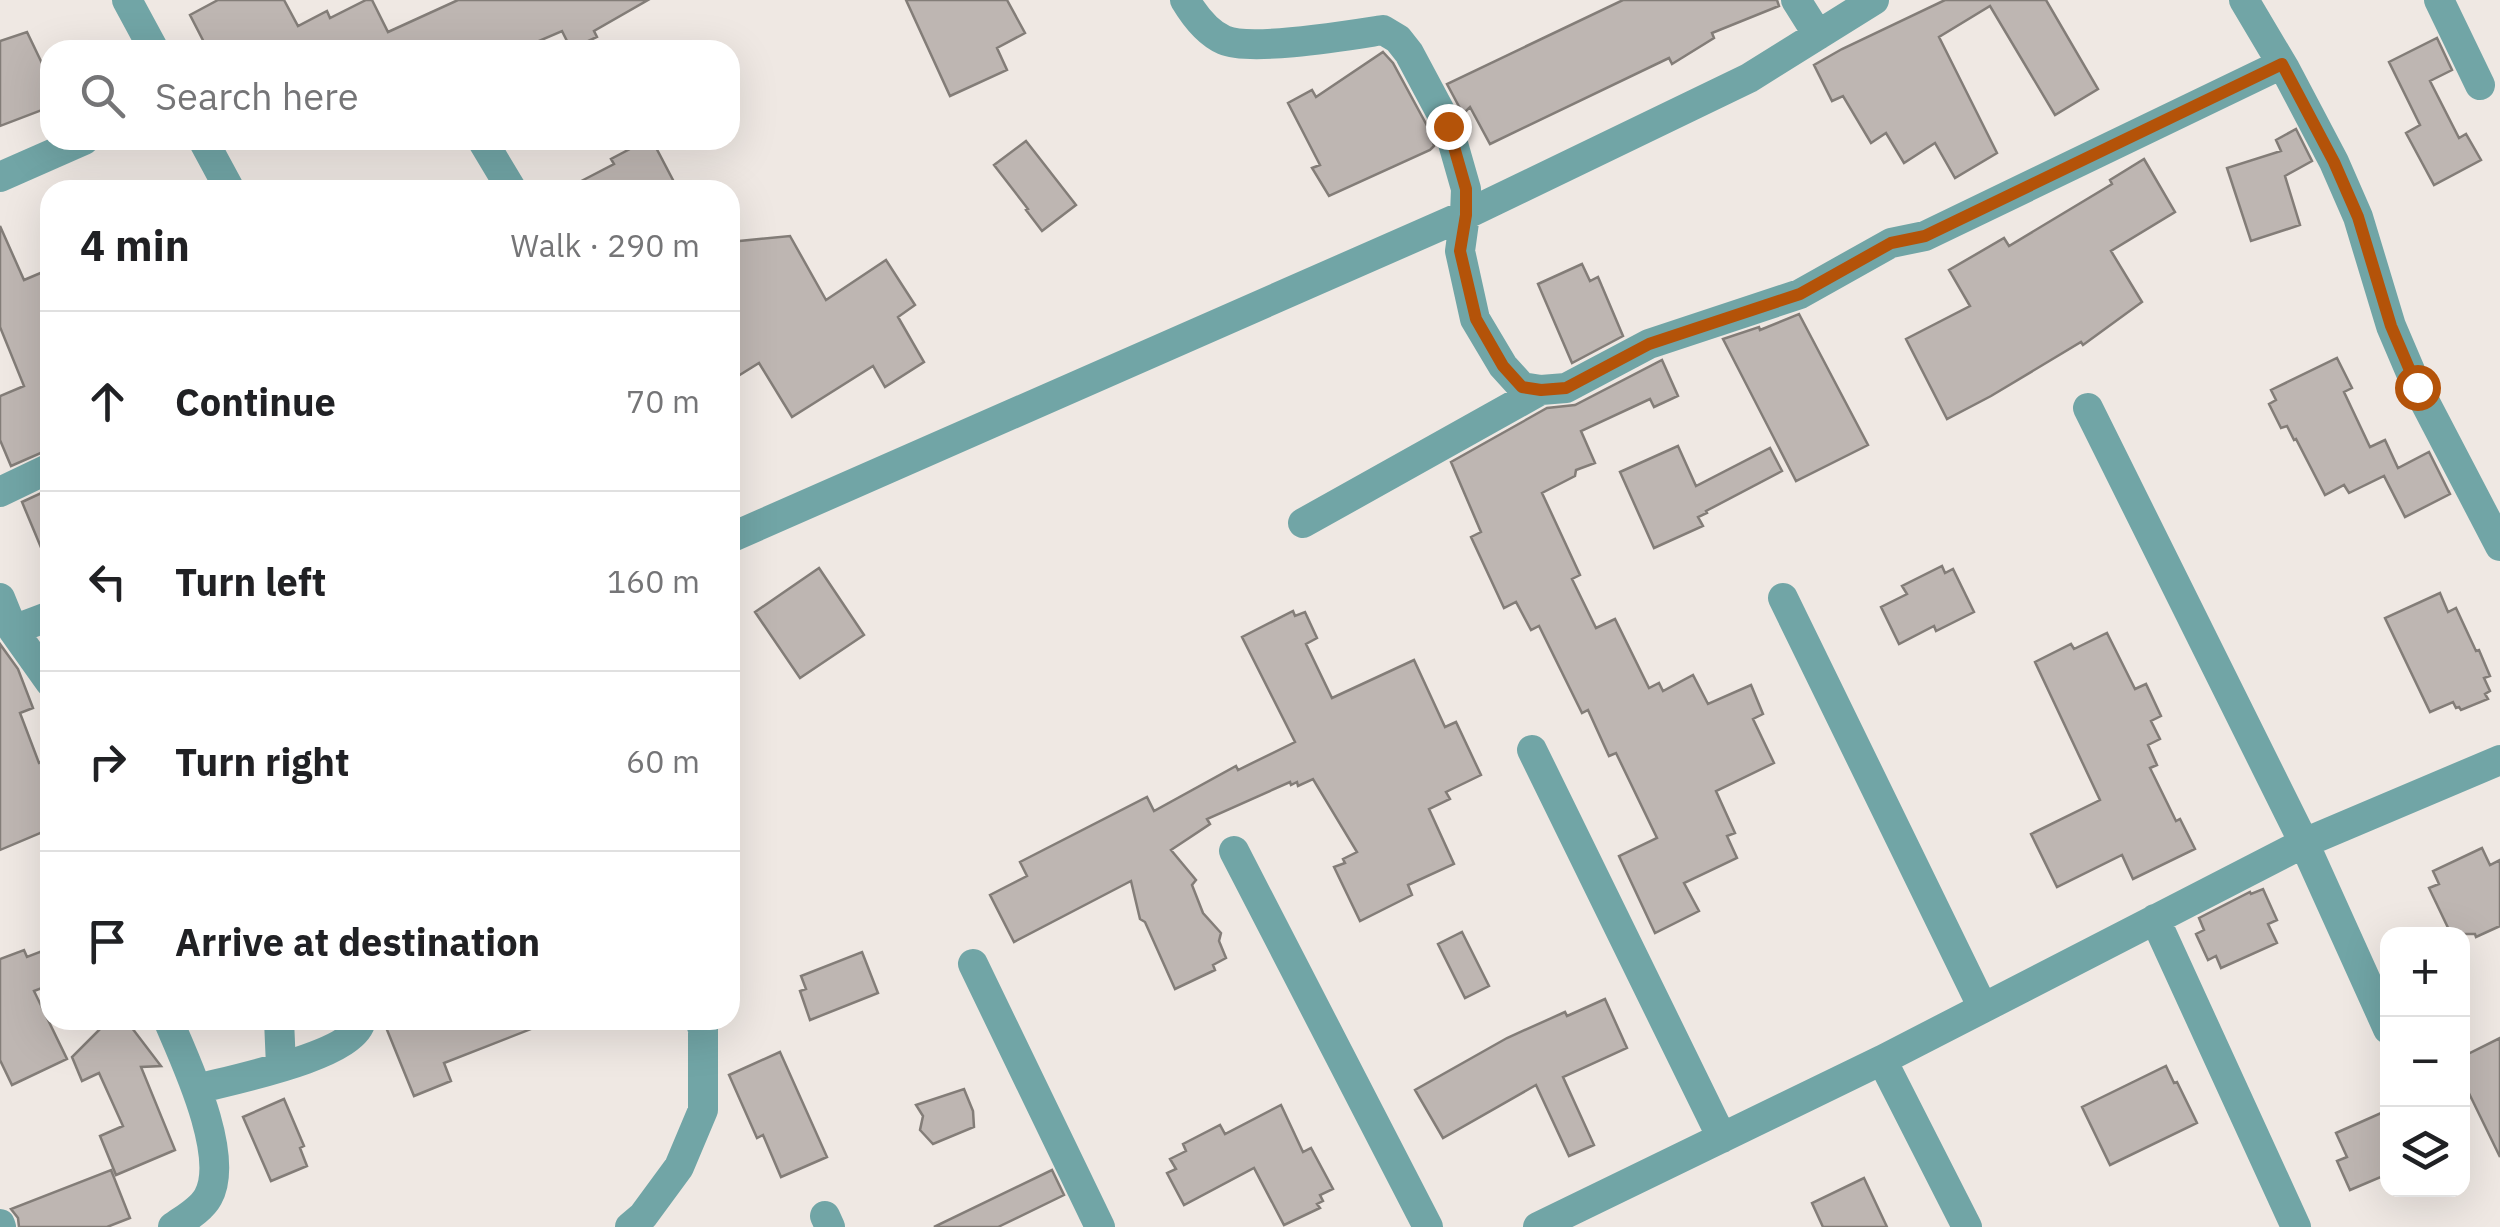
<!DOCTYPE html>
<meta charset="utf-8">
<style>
:root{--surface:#fff;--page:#f6f6f6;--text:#202124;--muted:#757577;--line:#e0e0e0}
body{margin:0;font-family:"IBM Plex Sans",sans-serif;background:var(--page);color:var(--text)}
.controls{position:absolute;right:30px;bottom:30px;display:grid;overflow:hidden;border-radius:20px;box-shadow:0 10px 40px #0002}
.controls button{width:90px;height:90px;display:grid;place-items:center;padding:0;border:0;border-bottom:2px solid var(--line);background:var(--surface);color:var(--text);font:50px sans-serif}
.stop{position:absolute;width:30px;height:30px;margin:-22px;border:8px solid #b45309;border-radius:50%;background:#fff}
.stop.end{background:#b45309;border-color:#fff;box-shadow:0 2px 10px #0008}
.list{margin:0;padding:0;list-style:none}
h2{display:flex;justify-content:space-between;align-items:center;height:130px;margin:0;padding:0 40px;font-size:42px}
h2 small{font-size:32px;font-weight:400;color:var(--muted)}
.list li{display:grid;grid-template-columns:65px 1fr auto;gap:30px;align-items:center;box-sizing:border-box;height:180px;padding:0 40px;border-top:2px solid var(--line)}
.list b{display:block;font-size:38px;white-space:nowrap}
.list em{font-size:32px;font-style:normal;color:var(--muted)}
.icon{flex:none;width:55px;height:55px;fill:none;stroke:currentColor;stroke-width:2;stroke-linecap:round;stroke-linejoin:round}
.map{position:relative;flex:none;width:2500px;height:1227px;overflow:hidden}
.search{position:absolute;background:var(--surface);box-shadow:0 10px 40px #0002;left:40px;top:40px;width:700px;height:110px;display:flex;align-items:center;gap:25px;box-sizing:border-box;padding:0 35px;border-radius:30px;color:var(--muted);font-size:38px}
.panel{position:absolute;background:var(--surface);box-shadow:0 10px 40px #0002;left:40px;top:180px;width:700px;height:850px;border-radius:30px}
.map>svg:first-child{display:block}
.building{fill:#beb6b2;stroke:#837d78;stroke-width:2.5}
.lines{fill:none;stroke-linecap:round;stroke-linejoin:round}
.minor{stroke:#71a5a6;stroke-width:30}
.route{stroke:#b45309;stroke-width:12}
</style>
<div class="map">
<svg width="2500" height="1227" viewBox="0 0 2500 1227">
<rect width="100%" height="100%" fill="#efe8e3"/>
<!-- building -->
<path class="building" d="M 218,0 L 284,0 L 298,26 L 327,11 L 330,18 L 366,0 L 372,0 L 388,32 L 458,0 L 648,0 L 594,31 L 597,37 L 571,49 L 562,31 L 518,50 L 208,50 L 190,15 Z
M 906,0 L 1007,0 L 1025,33 L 997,48 L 1007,70 L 950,96 Z
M 1623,0 L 1777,0 L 1779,6 L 1712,33 L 1714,38 L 1672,64 L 1669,58 L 1490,144 L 1470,107 L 1463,114 L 1447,84 Z
M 1945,0 L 2046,0 L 2098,89 L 2055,115 L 1990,6 L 1939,37 L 1997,153 L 1955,178 L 1935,143 L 1904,163 L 1886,133 L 1871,143 L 1843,96 L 1832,101 L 1814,65 L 1842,49 Z
M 27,32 L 50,80 L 50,107 L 0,126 L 0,41 Z
M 2437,38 L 2452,70 L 2430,81 L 2459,138 L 2466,134 L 2481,160 L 2434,185 L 2406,133 L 2420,125 L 2389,62 Z
M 1383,52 L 1393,63 L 1431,133 L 1434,146 L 1430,150 L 1329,196 L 1312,168 L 1320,165 L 1288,103 L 1312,90 L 1316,97 Z
M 2296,129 L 2312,161 L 2285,176 L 2300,225 L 2251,241 L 2227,168 L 2281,151 L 2276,140 Z
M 647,140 L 652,140 L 674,182 L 660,190 L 564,190 L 614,164 L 611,159 Z
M 1026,141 L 1076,205 L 1042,231 L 1026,210 L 1028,209 L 994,165 Z
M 2144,159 L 2175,212 L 2111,251 L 2142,302 L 2083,345 L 2081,342 L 1991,396 L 1947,419 L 1906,339 L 1970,306 L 1949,270 L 2004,238 L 2009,246 L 2112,184 L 2110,180 Z
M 0,226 L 24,280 L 50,269 L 50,449 L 11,466 L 0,440 L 0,396 L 24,386 L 0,327 Z
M 790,236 L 826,300 L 886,260 L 915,305 L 898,317 L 924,362 L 885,387 L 873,366 L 792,417 L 759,363 L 730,381 L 730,242 Z
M 1582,264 L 1590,281 L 1598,277 L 1623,336 L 1572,363 L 1538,284 Z
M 1799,314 L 1868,445 L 1796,481 L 1723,339 L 1759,327 L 1760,330 Z
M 2337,358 L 2352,388 L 2344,392 L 2370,447 L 2385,440 L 2398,468 L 2429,452 L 2450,494 L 2405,517 L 2384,476 L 2349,493 L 2344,485 L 2325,495 L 2296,439 L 2294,440 L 2287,426 L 2281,428 L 2269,404 L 2276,400 L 2271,390 Z
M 1662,360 L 1678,396 L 1654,407 L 1650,399 L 1581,431 L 1595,463 L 1576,470 L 1575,476 L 1542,493 L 1580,575 L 1572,579 L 1596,628 L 1615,619 L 1649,688 L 1659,683 L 1663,691 L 1693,675 L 1708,704 L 1751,685 L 1763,714 L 1753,719 L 1774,763 L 1716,791 L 1735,833 L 1727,836 L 1737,858 L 1684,883 L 1699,911 L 1655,933 L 1619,856 L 1657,838 L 1616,753 L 1609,756 L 1588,710 L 1582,713 L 1539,626 L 1531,630 L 1516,602 L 1504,608 L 1471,537 L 1481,532 L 1451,462 L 1547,408 L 1575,405 Z
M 1678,446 L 1696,486 L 1770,448 L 1782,471 L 1706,511 L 1707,513 L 1698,517 L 1703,526 L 1654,548 L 1620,472 Z
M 50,489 L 50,569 L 22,502 Z
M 1942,566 L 1945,573 L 1953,569 L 1974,612 L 1936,631 L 1934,626 L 1899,644 L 1881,607 L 1907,594 L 1902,586 Z
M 819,568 L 864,635 L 800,678 L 755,612 Z
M 2440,593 L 2448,612 L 2456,608 L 2476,651 L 2479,650 L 2490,676 L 2484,678 L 2490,691 L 2485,694 L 2488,699 L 2461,710 L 2459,707 L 2456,708 L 2453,702 L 2430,712 L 2385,618 Z
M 1293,611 L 1295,616 L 1305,612 L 1317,638 L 1306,644 L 1332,698 L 1414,660 L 1445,727 L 1456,722 L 1481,775 L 1446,792 L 1450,799 L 1429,809 L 1454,864 L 1408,885 L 1412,895 L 1360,921 L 1334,867 L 1345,863 L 1343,859 L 1357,852 L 1313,779 L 1298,786 L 1297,782 L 1291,785 L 1290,782 L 1207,819 L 1210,824 L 1171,850 L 1196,880 L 1192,885 L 1203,913 L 1221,933 L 1219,941 L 1226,958 L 1213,965 L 1215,970 L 1175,989 L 1145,922 L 1140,919 L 1131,881 L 1014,942 L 990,895 L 1027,876 L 1020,862 L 1147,797 L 1154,811 L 1236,766 L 1238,770 L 1295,742 L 1242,637 Z
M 2107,633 L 2135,689 L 2146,684 L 2161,716 L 2151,721 L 2160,739 L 2148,745 L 2157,765 L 2150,768 L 2176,821 L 2180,819 L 2195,849 L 2133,879 L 2122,855 L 2057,887 L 2031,834 L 2100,800 L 2035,662 L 2071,644 L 2074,649 Z
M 0,644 L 18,669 L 33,708 L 20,713 L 39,763 L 50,759 L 50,829 L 0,850 Z
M 2482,848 L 2490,865 L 2500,860 L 2500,926 L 2476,937 L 2475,934 L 2451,934 L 2429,888 L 2439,884 L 2433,871 Z
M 2263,889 L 2277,920 L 2268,924 L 2277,943 L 2221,968 L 2216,956 L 2208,960 L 2196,934 L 2204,930 L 2199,918 L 2250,892 L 2251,894 Z
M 1462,932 L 1489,986 L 1465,998 L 1438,944 Z
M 50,948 L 50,985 L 34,991 L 67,1059 L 12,1085 L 0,1060 L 0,959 L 24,950 L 27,957 Z
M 862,952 L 878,993 L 810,1020 L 800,991 L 806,989 L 801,976 Z
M 1605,999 L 1627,1048 L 1563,1077 L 1594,1145 L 1569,1156 L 1536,1085 L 1443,1138 L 1415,1090 L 1507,1038 L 1565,1012 L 1567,1016 Z
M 383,1020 L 549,1020 L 549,1022 L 444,1063 L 451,1081 L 414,1096 Z
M 101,1028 L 132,1028 L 161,1066 L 141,1067 L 175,1150 L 116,1175 L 100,1136 L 123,1126 L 99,1073 L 82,1081 L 72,1057 Z
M 2500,1038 L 2500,1157 L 2462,1079 L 2462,1057 Z
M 780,1052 L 827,1157 L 781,1177 L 763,1135 L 757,1138 L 729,1075 Z
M 2166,1066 L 2174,1083 L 2177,1082 L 2197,1123 L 2110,1165 L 2082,1107 Z
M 964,1089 L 973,1111 L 974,1127 L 933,1144 L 920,1130 L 923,1116 L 916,1105 Z
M 284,1099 L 304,1146 L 300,1148 L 307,1166 L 271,1181 L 243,1117 Z
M 1281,1105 L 1303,1152 L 1311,1148 L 1333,1189 L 1320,1195 L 1323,1201 L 1317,1204 L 1320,1208 L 1284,1225 L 1254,1168 L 1184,1205 L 1167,1173 L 1176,1169 L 1170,1159 L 1186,1151 L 1183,1144 L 1220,1125 L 1225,1134 Z
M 2388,1110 L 2388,1174 L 2350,1190 L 2337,1161 L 2347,1157 L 2336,1133 Z
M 111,1170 L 130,1218 L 107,1227 L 19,1227 L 18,1218 L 11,1209 Z
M 1052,1170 L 1064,1195 L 998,1227 L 934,1227 Z
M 1864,1178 L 1887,1227 L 1823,1227 L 1812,1203 Z"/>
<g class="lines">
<!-- minor -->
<path class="minor" d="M 127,0 L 154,50
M 1185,0 C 1194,15 1208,33 1224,40 C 1251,52 1350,35 1383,30 L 1398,39 L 1409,53 L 1448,126 L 1466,189 L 1465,215 L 1460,251 L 1475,319 L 1503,366 L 1522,387 L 1541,390 L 1566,388 L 1649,344 L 1800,294 L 1891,243 L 1925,236 L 2282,64
M 1796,0 L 1818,35
M 2244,0 L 2285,69 L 2334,162 L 2358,217 L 2391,326 L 2417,387 L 2500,546
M 2439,0 L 2480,85
M 203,140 L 230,190
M 482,140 L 512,190
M 0,177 L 84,140
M 2088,408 L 2304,843 L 2388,1029
M 0,492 L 50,468
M 1303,523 L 1541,390
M 730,538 L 1465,215 L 1749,78 L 1874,0
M 0,598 L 13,630 L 50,682
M 1783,598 L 1983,1008
M 13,630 L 50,616
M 1532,750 L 1722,1138
M 1234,851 L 1428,1227
M 2155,919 L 2296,1227
M 973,964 L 1100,1227
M 168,1020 C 185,1060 231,1156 208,1197 C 201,1210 184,1219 173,1227
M 279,1020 L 281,1066
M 1882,1060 L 1967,1227
M 197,1089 C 230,1080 356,1056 361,1020
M 825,1216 L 830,1227
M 0,1224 L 1,1227
M 630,1227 L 643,1216 L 679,1167 L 703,1110 L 703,1030 L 700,1020
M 1538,1227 L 1882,1060 L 2304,843 L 2500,760"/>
</g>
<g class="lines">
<!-- route -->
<path class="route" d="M 1448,126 L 1466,189 L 1466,215 L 1460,251 L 1476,319 L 1503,366 L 1522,387 L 1541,390 L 1566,388 L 1649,344 L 1800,294 L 1891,243 L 1925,236 L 2282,64 L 2334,162 L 2358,217 L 2391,326 L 2417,387"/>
</g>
</svg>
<div class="controls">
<button>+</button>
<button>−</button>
<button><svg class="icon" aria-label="layers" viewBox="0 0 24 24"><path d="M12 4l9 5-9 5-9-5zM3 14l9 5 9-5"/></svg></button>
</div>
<div class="stop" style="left:2417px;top:387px"></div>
<div class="stop end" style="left:1448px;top:126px"></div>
<div class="search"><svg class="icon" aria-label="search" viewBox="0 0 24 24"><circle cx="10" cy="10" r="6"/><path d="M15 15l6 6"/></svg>Search here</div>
<section class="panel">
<h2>4 min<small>Walk · 290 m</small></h2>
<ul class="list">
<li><svg class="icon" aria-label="ahead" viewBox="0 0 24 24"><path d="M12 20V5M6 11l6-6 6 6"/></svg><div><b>Continue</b></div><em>70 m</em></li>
<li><svg class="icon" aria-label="left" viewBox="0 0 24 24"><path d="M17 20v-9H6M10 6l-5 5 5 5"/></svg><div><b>Turn left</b></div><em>160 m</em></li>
<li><svg class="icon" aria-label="right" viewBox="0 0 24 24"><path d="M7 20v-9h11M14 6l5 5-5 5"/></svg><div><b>Turn right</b></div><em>60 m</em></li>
<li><svg class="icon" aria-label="arrive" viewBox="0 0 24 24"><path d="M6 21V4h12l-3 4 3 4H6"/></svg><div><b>Arrive at destination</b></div></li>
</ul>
</section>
</div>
